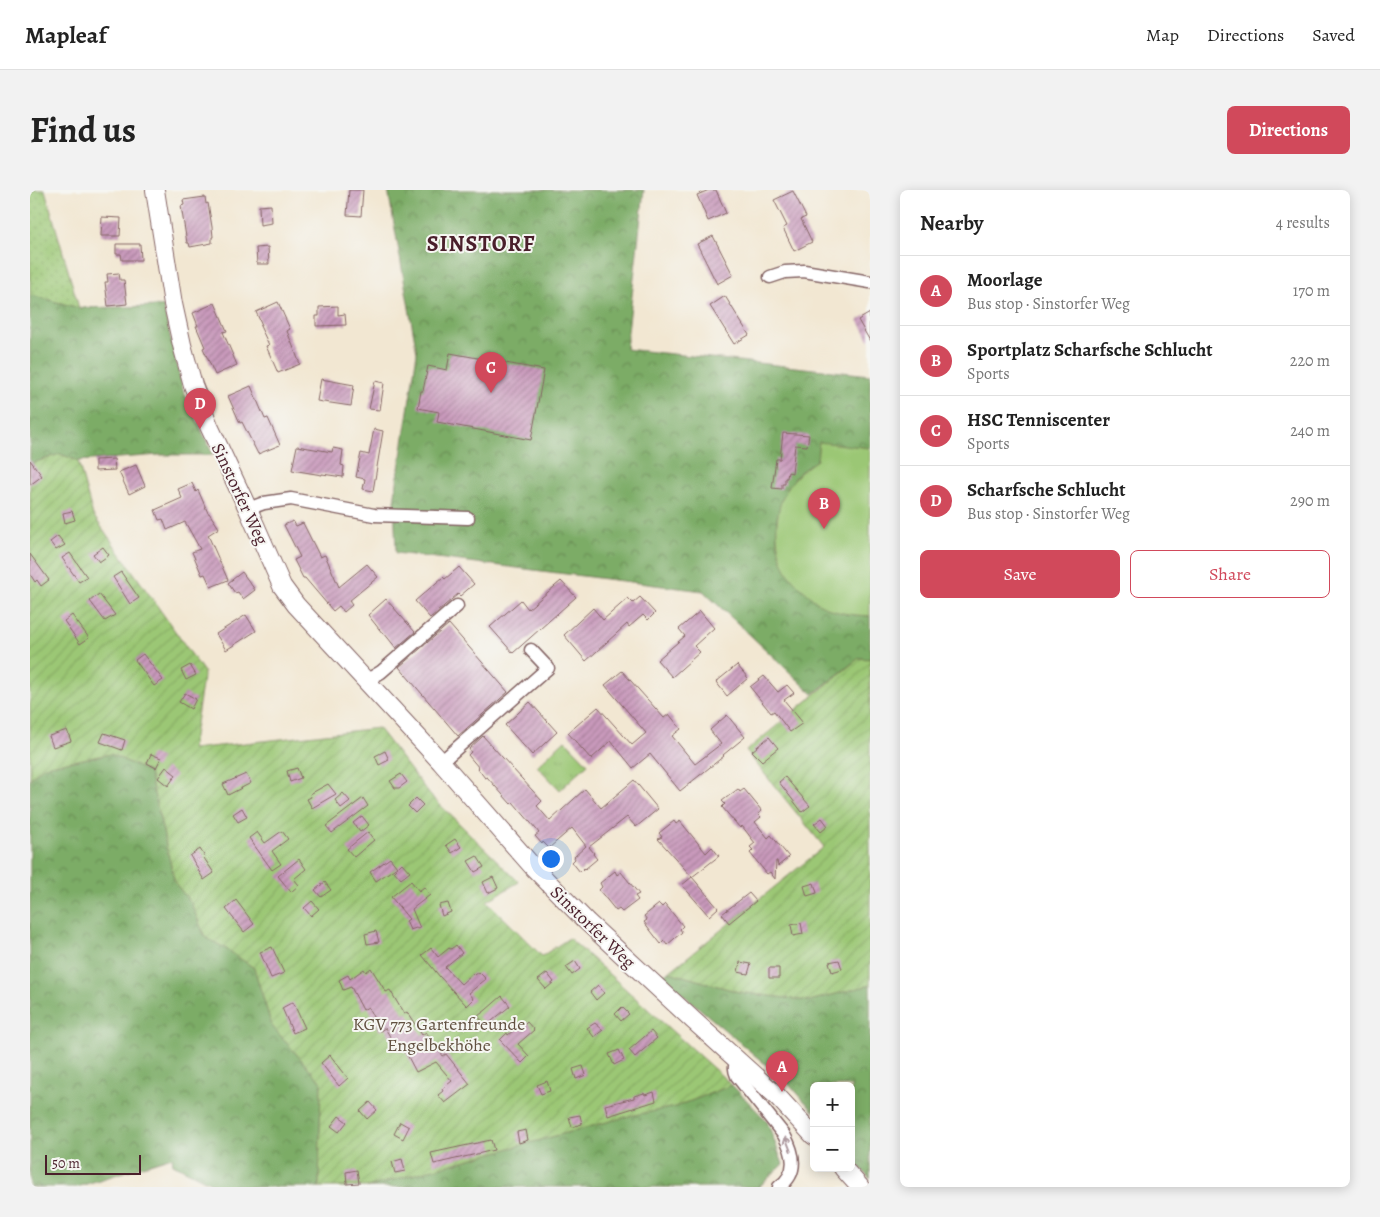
<!DOCTYPE html>
<meta charset="utf-8">
<style>
:root{--surface:#fff;--page:#f2f2f2;--text:#222;--muted:#767676;--line:#e0e0e0;--accent:#d1495b}
body{margin:0;font-family:Alegreya,serif;background:var(--page);color:var(--text)}
.controls{position:absolute;right:15px;bottom:15px;display:grid;overflow:hidden;border-radius:8px;box-shadow:0 2px 12px #0003}
.controls button{width:45px;height:45px;display:grid;place-items:center;padding:0;border:0;border-bottom:1px solid var(--line);background:var(--surface);color:var(--text);font:25px sans-serif}
.scale{position:absolute;left:15px;bottom:12px;width:96px;box-sizing:border-box;padding-left:5px;border:2px solid #4a1f2b;border-top:0;font-size:14px;line-height:18px;white-space:nowrap;color:#4a1f2b;-webkit-text-stroke:4px #f6f6f2;paint-order:stroke}
.you{position:absolute;left:520px;top:668px;width:18px;height:18px;margin:-12px;border:4px solid #fff;border-radius:50%;background:#1a73e8;box-shadow:0 0 0 8px #1a73e833}
.badge{display:grid;place-items:center;width:32px;height:32px;border-radius:50%;background:var(--accent);color:#fff;font-size:16px;font-weight:700}
.pin{position:absolute;translate:-50% -41px;filter:drop-shadow(0 1px 2px #0008)}
.pin::after{content:'';position:absolute;top:26px;width:18px;height:15px;background:inherit;clip-path:polygon(0 0,100% 0,50% 100%)}
.list{margin:0;padding:0;list-style:none}
h2{display:flex;justify-content:space-between;align-items:center;height:65px;margin:0;padding:0 20px;font-size:21px}
h2 small{font-size:16px;font-weight:400;color:var(--muted)}
.list li{display:grid;grid-template-columns:32px 1fr auto;gap:15px;align-items:center;box-sizing:border-box;height:70px;padding:0 20px;border-top:1px solid var(--line)}
.list b{display:block;font-size:19px;white-space:nowrap}
.list p{margin:0;font-size:16px;white-space:nowrap;color:var(--muted)}
.list em{font-size:16px;font-style:normal;color:var(--muted)}
.actions{display:flex;gap:10px;padding:15px 20px}
.actions a{flex:1;padding:11px 0;border:1px solid var(--accent);border-radius:8px;text-align:center;font-size:18px;color:var(--accent)}
.actions .main{background:var(--accent);color:#fff}
.map{position:relative;flex:none;width:840px;height:997px;overflow:hidden;border-radius:8px}
header{display:flex;align-items:center;gap:30px;box-sizing:border-box;height:70px;padding:0 25px;background:var(--surface);border-bottom:1px solid var(--line)}
header strong{font-size:24px}
nav{display:flex;gap:28px;margin-inline-start:auto;font-size:18px}
.intro{display:flex;align-items:center;justify-content:space-between;box-sizing:border-box;height:120px;padding:0 30px}
h1{margin:0;font-size:35px}
.button{padding:12px 22px;border-radius:8px;background:var(--accent);color:#fff;font-size:18px;font-weight:700}
main{display:flex;gap:30px;padding:0 30px}
aside{flex:1;background:var(--surface);border-radius:8px;box-shadow:0 2px 12px #0003}
.map>svg:first-child{display:block}
.grass{fill:url(#grass-dots);stroke:#727350}
.forest{fill:url(#forest-crowns);stroke:#636648}
.park{fill:url(#park-tufts);stroke:#727350}
.garden{fill:url(#garden-furrows);stroke:#727350}
.pitch{fill:#9bc774;stroke:#727350}
.building{fill:url(#building-hatch)}
.lines{fill:none;stroke-linecap:round;stroke-linejoin:round}
.street-casing{stroke:#856565;stroke-width:15}
.secondary-casing{stroke:#856565;stroke-width:20}
.street{stroke:#fff;stroke-width:12}
.secondary{stroke:#fff;stroke-width:18}
.oneway{stroke:#ae9aa0}
.labels{text-anchor:middle;stroke-width:4;stroke-linejoin:round;paint-order:stroke}
.street-label{font-size:18px;fill:#4a1f2b;stroke:#f6f6f2}
.park-label{font-size:18px;fill:#625141;stroke:#f6f6f2}
.district-label{font-size:22px;font-weight:bold;letter-spacing:1px;fill:#4a1f2b;stroke:#f6f6f2}
</style>
<header>
<strong>Mapleaf</strong>
<nav><a>Map</a><a>Directions</a><a>Saved</a></nav>
</header>
<div class="intro"><h1>Find us</h1><a class="button">Directions</a></div>
<main>
<div class="map">
<svg width="840" height="997" viewBox="0 0 840 997">
<defs>
<pattern id="grass-dots" width="8" height="8" patternUnits="userSpaceOnUse" patternTransform="scale(1.25)"><rect width="8" height="8" fill="#9bc774"/><path d="M2 2h.1M6 6h.1" fill="none" stroke="#87aa65" stroke-width="1.8" stroke-linecap="round"/></pattern>
<pattern id="forest-crowns" width="20" height="18" patternUnits="userSpaceOnUse" patternTransform="scale(1.25)"><rect width="20" height="18" fill="#7cac66"/><path d="M2 6a3 3 0 1 1 6 0M12 15a3 3 0 1 1 6 0" fill="none" stroke="#688b54"/></pattern>
<pattern id="park-tufts" width="24" height="20" patternUnits="userSpaceOnUse" patternTransform="scale(1.25)"><rect width="24" height="20" fill="#9bc774"/><path d="M3 7l-1-3M5 7V3M7 7l1-3M15 17l-1-3M17 17v-4M19 17l1-3" fill="none" stroke="#87aa65"/></pattern>
<pattern id="garden-furrows" width="10" height="10" patternUnits="userSpaceOnUse" patternTransform="scale(1.25)"><rect width="10" height="10" fill="#9bc774"/><path d="M-1 1l2-2M0 10L10 0M9 11l2-2" fill="none" stroke="#87aa65"/></pattern>
<pattern id="building-hatch" width="6" height="6" patternUnits="userSpaceOnUse" patternTransform="scale(1.25)"><rect width="6" height="6" fill="#c99abc"/><path d="M-1 1l2-2M0 6l6-6M5 7l2-2" fill="none" stroke="#a57d99"/></pattern>
</defs>
<rect width="100%" height="100%" fill="#f6f6f2"/>
<filter id="ink" filterUnits="userSpaceOnUse"><feTurbulence type="fractalNoise" baseFrequency=".02" numOctaves="2"/><feDisplacementMap in="SourceGraphic" scale="10" xChannelSelector="R" yChannelSelector="G"/><feConvolveMatrix kernelMatrix="1 2 1 2 8 2 1 2 1" color-interpolation-filters="sRGB"/></filter>
<filter id="wash" filterUnits="userSpaceOnUse"><feTurbulence type="fractalNoise" baseFrequency=".0096" numOctaves="4" result="noise"/><feDisplacementMap in="SourceGraphic" scale="20" xChannelSelector="R" yChannelSelector="G"/><feGaussianBlur stdDeviation="1.12" result="paint"/><feColorMatrix in="noise" values="0 0 0 0 0 0 0 0 0 0 0 0 0 0 0 0 0 1.4 0 .05"/><feComposite in="paint" operator="in"/></filter>
<g filter="url(#wash)">
<rect width="100%" height="100%" fill="#f2e7d2"/>
<!-- grass -->
<path class="grass" d="M 0,0 L 15,0 L 49,118 L 0,105 Z"/>
<!-- forest -->
<path class="forest" d="M 358,0 L 614,0 L 596,159 L 840,185 L 840,258 L 789,253 L 787,270 L 770,282 L 750,316 L 747,328 L 747,350 L 815,424 L 840,426 L 840,469 L 829,468 L 783,504 L 673,401 L 366,363 L 364,311 L 387,163 Z
M 0,105 L 49,118 L 133,116 L 153,200 L 183,265 L 130,265 L 48,271 L 30,264 L 0,274 Z
M 81,564 L 119,582 L 145,693 L 161,713 L 175,747 L 195,758 L 224,778 L 242,836 L 291,892 L 289,997 L 181,997 L 185,995 L 143,974 L 142,967 L 47,997 L 0,997 L 0,589 L 14,576 Z
M 639,782 L 709,802 L 779,811 L 840,795 L 840,989 L 821,967 L 821,896 L 784,896 L 784,922 L 761,896 L 630,785 Z
M 702,895 L 737,931 L 753,974 L 729,997 L 337,997 L 599,926 L 645,917 Z"/>
<!-- park -->
<path class="park" d="M 535,550 L 558,574 L 530,600 L 507,576 Z"/>
<!-- garden -->
<path class="garden" d="M 30,264 L 48,271 L 63,325 L 174,482 L 162,559 L 348,538 L 400,605 L 489,692 L 457,711 L 512,766 L 539,748 L 702,895 L 645,917 L 599,926 L 337,997 L 289,997 L 291,892 L 242,836 L 224,778 L 195,758 L 175,747 L 161,713 L 145,693 L 119,582 L 81,564 L 14,576 L 0,589 L 0,274 Z
M 829,468 L 840,469 L 840,795 L 779,811 L 709,802 L 639,782 L 794,657 L 716,561 Z"/>
<!-- pitch -->
<path class="pitch" d="M 789,252 L 840,258 L 840,426 C 824,425 806,424 792,415 C 787,413 783,409 780,406 C 771,398 762,390 756,380 C 744,356 743,322 757,299 C 765,286 775,278 787,270 Z"/>
<g id="blocks">
<!-- building -->
<path class="building" d="M 319,0 L 333,0 L 331,26 L 317,25 Z
M 679,0 L 686,0 L 696,23 L 678,31 L 667,5 Z
M 763,1 L 776,27 L 771,29 L 782,52 L 764,61 L 753,38 L 757,36 L 744,10 Z
M 175,7 L 176,14 L 178,13 L 182,37 L 183,47 L 182,47 L 182,53 L 160,57 L 159,53 L 157,53 L 152,22 L 151,16 L 154,15 L 153,10 Z
M 241,15 L 242,33 L 230,35 L 229,16 Z
M 72,27 L 91,28 L 90,46 L 71,46 Z
M 683,46 L 703,85 L 687,94 L 667,54 Z
M 86,54 L 110,54 L 111,70 L 92,70 L 91,64 L 86,64 Z
M 238,57 L 239,74 L 227,74 L 226,58 Z
M 89,83 L 90,90 L 94,90 L 97,114 L 78,116 L 75,92 L 78,92 L 77,84 Z
M 695,106 L 719,145 L 704,154 L 680,116 Z
M 248,112 L 260,139 L 257,141 L 270,174 L 248,183 L 236,156 L 239,155 L 230,136 L 232,135 L 226,122 Z
M 185,113 L 197,141 L 193,142 L 207,175 L 185,185 L 173,158 L 175,157 L 166,136 L 168,136 L 163,123 Z
M 308,116 L 308,125 L 315,124 L 316,135 L 286,136 L 286,126 L 289,126 L 289,117 Z
M 840,123 L 840,151 L 828,130 Z
M 420,163 L 514,180 L 501,250 L 407,232 L 409,222 L 388,218 L 391,201 L 393,201 L 398,176 L 417,180 Z
M 291,189 L 324,195 L 321,216 L 287,211 Z
M 345,191 L 354,193 L 350,220 L 339,219 Z
M 221,196 L 235,229 L 238,228 L 250,255 L 228,264 L 212,232 L 210,233 L 198,206 Z
M 344,239 L 353,241 L 343,301 L 333,299 L 335,289 L 326,287 L 331,263 L 339,265 Z
M 753,243 L 779,245 L 777,256 L 765,255 L 762,283 L 758,282 L 757,288 L 755,288 L 755,294 L 752,294 L 752,299 L 742,298 L 746,269 L 750,269 Z
M 267,256 L 302,262 L 303,258 L 313,260 L 311,275 L 314,276 L 313,287 L 292,284 L 292,285 L 262,280 Z
M 84,269 L 85,280 L 65,281 L 65,270 Z
M 0,270 L 12,286 L 0,295 Z
M 106,275 L 115,296 L 99,304 L 89,282 Z
M 162,293 L 166,302 L 168,300 L 178,323 L 179,323 L 189,338 L 178,345 L 198,390 L 181,397 L 175,384 L 172,385 L 162,362 L 170,359 L 155,332 L 137,340 L 133,329 L 129,330 L 125,320 L 152,308 L 148,299 Z
M 42,321 L 45,330 L 35,333 L 33,323 Z
M 263,331 L 266,336 L 273,333 L 290,367 L 295,365 L 309,397 L 337,374 L 348,387 L 319,411 L 322,415 L 314,422 L 309,416 L 303,421 L 275,388 L 273,388 L 264,370 L 270,367 L 254,335 Z
M 28,346 L 35,355 L 26,360 L 20,352 Z
M 73,357 L 79,365 L 69,372 L 63,364 Z
M 40,363 L 57,387 L 49,392 L 32,368 Z
M 0,364 L 19,390 L 11,396 L 7,390 L 5,392 L 0,384 Z
M 429,377 L 444,394 L 430,406 L 428,404 L 400,428 L 385,411 L 413,387 L 415,389 Z
M 91,382 L 109,408 L 100,414 L 83,387 Z
M 212,382 L 225,400 L 213,409 L 208,402 L 205,403 L 198,393 Z
M 531,391 L 546,407 L 483,463 L 460,437 L 491,410 L 498,419 Z
M 69,404 L 85,425 L 75,431 L 60,411 Z
M 610,407 L 625,423 L 618,430 L 613,425 L 599,437 L 597,434 L 556,471 L 534,445 L 563,418 L 573,430 L 598,408 L 603,413 Z
M 356,409 L 385,442 L 366,458 L 354,443 L 353,444 L 338,425 Z
M 670,421 L 684,438 L 664,456 L 670,462 L 642,487 L 627,470 L 655,446 L 649,439 Z
M 42,425 L 59,448 L 50,454 L 34,431 Z
M 216,425 L 226,441 L 196,460 L 186,444 Z
M 419,434 L 478,502 L 428,546 L 369,477 Z
M 113,464 L 133,490 L 124,496 L 105,470 Z
M 160,475 L 166,485 L 156,490 L 151,480 Z
M 707,475 L 718,488 L 697,506 L 686,492 Z
M 592,481 L 634,528 L 639,524 L 651,539 L 642,546 L 665,574 L 691,554 L 680,540 L 697,525 L 715,547 L 693,565 L 694,566 L 650,601 L 620,564 L 603,578 L 581,551 L 561,569 L 538,543 L 568,517 L 602,555 L 616,543 L 575,495 Z
M 734,486 L 748,502 L 757,495 L 764,503 L 754,510 L 773,533 L 760,542 L 744,521 L 741,523 L 720,497 Z
M 155,503 L 166,509 L 161,519 L 149,512 Z
M 500,512 L 527,542 L 502,565 L 475,535 Z
M 37,540 L 41,551 L 23,557 L 19,546 Z
M 74,543 L 95,550 L 92,560 L 70,552 Z
M 453,546 L 512,611 L 507,616 L 520,631 L 555,599 L 571,618 L 604,590 L 628,619 L 606,637 L 597,627 L 559,657 L 564,663 L 563,664 L 567,669 L 555,679 L 554,678 L 550,682 L 542,672 L 545,669 L 544,667 L 556,656 L 542,638 L 519,658 L 513,652 L 512,654 L 505,646 L 509,643 L 506,639 L 483,612 L 481,614 L 457,587 L 455,588 L 448,579 L 449,578 L 438,565 L 441,562 L 439,559 Z
M 739,547 L 748,558 L 732,571 L 722,561 Z
M 355,561 L 359,570 L 349,575 L 345,566 Z
M 121,564 L 131,568 L 126,578 L 117,573 Z
M 136,577 L 146,585 L 138,596 L 128,588 Z
M 267,578 L 271,588 L 260,592 L 257,581 Z
M 216,584 L 221,593 L 198,605 L 193,594 Z
M 371,584 L 377,592 L 369,598 L 365,598 L 360,591 Z
M 755,587 L 780,616 L 772,622 L 749,592 Z
M 298,594 L 306,604 L 282,618 L 277,609 L 281,607 L 280,604 Z
M 708,599 L 710,602 L 714,599 L 732,621 L 728,624 L 731,627 L 725,632 L 738,648 L 741,645 L 759,667 L 748,676 L 747,671 L 746,671 L 745,689 L 740,682 L 737,684 L 720,663 L 723,660 L 720,657 L 725,653 L 712,636 L 710,638 L 692,617 L 695,614 L 692,611 Z
M 313,603 L 320,611 L 311,618 L 305,610 Z
M 333,608 L 338,616 L 302,643 L 296,636 Z
M 386,608 L 393,615 L 385,623 L 378,616 Z
M 212,618 L 217,627 L 208,632 L 203,624 Z
M 332,626 L 339,635 L 330,642 L 323,633 Z
M 792,628 L 798,636 L 791,642 L 784,634 Z
M 644,631 L 646,634 L 650,631 L 676,663 L 682,657 L 689,666 L 662,687 L 688,718 L 679,726 L 652,695 L 662,687 L 628,649 L 632,647 L 629,643 Z
M 252,641 L 258,649 L 242,661 L 251,674 L 242,680 L 219,648 L 227,642 L 235,653 Z
M 338,642 L 344,650 L 324,667 L 317,659 Z
M 425,649 L 431,657 L 422,663 L 416,655 Z
M 170,659 L 175,667 L 174,668 L 184,683 L 174,690 L 168,680 L 169,680 L 160,666 Z
M 447,666 L 454,677 L 445,682 L 438,671 Z
M 360,668 L 367,677 L 346,691 L 340,682 Z
M 269,669 L 276,679 L 264,689 L 269,695 L 261,702 L 248,686 Z
M 372,673 L 380,682 L 371,689 L 364,681 Z
M 585,681 L 587,685 L 591,682 L 609,704 L 605,706 L 608,710 L 592,722 L 589,719 L 586,721 L 569,700 L 572,697 L 570,693 Z
M 463,687 L 468,698 L 458,703 L 453,692 Z
M 381,691 L 389,701 L 394,697 L 400,705 L 382,719 L 390,738 L 388,739 L 386,738 L 380,740 L 376,731 L 379,729 L 361,707 Z
M 295,692 L 301,700 L 291,707 L 285,700 Z
M 784,693 L 787,703 L 777,706 L 774,696 Z
M 719,703 L 726,711 L 699,733 L 692,724 Z
M 206,710 L 224,734 L 214,742 L 196,719 Z
M 282,711 L 289,719 L 281,726 L 274,718 Z
M 418,713 L 421,722 L 412,726 L 409,715 Z
M 629,714 L 632,717 L 635,714 L 653,736 L 650,739 L 652,742 L 637,755 L 634,751 L 631,754 L 614,732 L 617,730 L 614,726 Z
M 771,733 L 773,744 L 763,746 L 761,735 Z
M 346,741 L 349,752 L 337,754 L 335,744 Z
M 426,755 L 432,763 L 415,777 L 431,794 L 443,783 L 445,785 L 449,782 L 456,789 L 439,803 L 444,809 L 437,816 L 410,787 L 392,765 L 401,758 L 408,767 L 419,758 L 421,759 Z
M 242,757 L 254,783 L 241,788 L 230,762 Z
M 809,770 L 812,779 L 802,782 L 799,772 Z
M 545,771 L 550,779 L 542,785 L 536,777 Z
M 710,772 L 721,774 L 718,784 L 708,782 Z
M 341,778 L 356,802 L 360,800 L 374,824 L 377,822 L 392,845 L 396,842 L 413,866 L 416,864 L 440,894 L 415,913 L 408,905 L 413,901 L 412,899 L 422,891 L 406,872 L 386,882 L 374,859 L 369,862 L 355,838 L 350,841 L 338,817 L 333,820 L 321,797 L 313,800 L 309,790 L 318,785 L 320,789 L 334,779 L 336,782 Z
M 739,778 L 749,778 L 749,788 L 739,788 Z
M 517,783 L 524,792 L 516,799 L 508,790 Z
M 568,795 L 574,803 L 566,810 L 560,802 Z
M 472,806 L 480,816 L 456,836 L 448,826 L 456,820 Z
M 263,812 L 275,838 L 263,843 L 252,818 Z
M 592,817 L 599,824 L 591,831 L 585,824 Z
M 497,832 L 504,840 L 488,854 L 499,866 L 492,873 L 470,850 L 477,843 L 478,845 L 491,834 L 493,836 Z
M 565,833 L 573,840 L 564,847 L 557,838 Z
M 621,841 L 627,848 L 605,867 L 599,860 Z
M 589,860 L 594,870 L 584,875 L 579,864 Z
M 300,865 L 318,888 L 309,896 L 291,873 Z
M 553,876 L 556,885 L 546,889 L 543,879 Z
M 517,891 L 520,901 L 511,904 L 507,895 Z
M 624,902 L 626,911 L 578,926 L 575,915 L 604,908 L 604,906 L 614,903 L 615,905 Z
M 340,912 L 347,920 L 337,929 L 330,921 Z
M 550,925 L 552,934 L 542,937 L 539,927 Z
M 309,926 L 317,932 L 309,942 L 301,936 Z
M 370,932 L 379,937 L 373,949 L 364,944 Z
M 496,940 L 498,950 L 489,953 L 487,942 Z
M 461,950 L 464,960 L 404,974 L 401,963 Z
M 372,969 L 375,981 L 365,983 L 362,972 Z
M 327,980 L 329,993 L 317,994 L 316,982 Z"/>
</g>
</g>
<g filter="url(#ink)">
<use href="#blocks" fill-opacity="0" stroke="#856565" stroke-width="1"/>
<g class="lines">
<!-- street casing -->
<g class="street-casing">
<path id="street" d="M 740,87 L 755,82 L 774,81 L 840,92
M 218,319 L 234,313 L 261,309 L 344,325 L 438,328
M 336,491 L 351,482 L 427,416
M 411,572 L 518,478 L 501,460
M 708,871 C 704,876 704,879 707,886 L 754,945 C 764,963 769,983 749,997"/>
</g>
<!-- secondary casing -->
<g class="secondary-casing">
<path id="secondary" d="M 125,0 L 143,114 L 152,155 L 163,195 L 179,236 L 218,319 L 252,396 L 266,415 L 411,572 L 504,678 L 556,731 L 664,831 L 747,906 L 784,946
M 813,978 L 830,997"/>
</g>
<!-- street -->
<use href="#street" class="street"/>
<!-- secondary -->
<use href="#secondary" class="secondary"/>
</g>
<!-- one-way arrows -->
<defs><path id="oneway-shaft" d="M-6 0H5M1.5-3L5.5 0L1.5 3" fill="none" stroke-width="1.6" stroke-linecap="round" stroke-linejoin="round" transform="scale(1.25)"/></defs>
<use class="oneway" href="#oneway-shaft" transform="translate(758 954) rotate(-111)"/>
</g>
<g class="labels">
<!-- street labels -->
<g class="street-label">
<text transform="translate(210 304) rotate(65)" y="6">Sinstorfer Weg</text>
<text transform="translate(563 737) rotate(44)" y="6">Sinstorfer Weg</text>
</g>
<!-- park labels -->
<g class="park-label">
<text x="409" y="840">KGV 773 Gartenfreunde<tspan x="409" dy="21">Engelbekhöhe</tspan></text>
</g>
<!-- district labels -->
<g class="district-label">
<text x="451" y="61">SINSTORF</text>
</g>
</g>
</svg>
<div class="controls">
<button>+</button>
<button>−</button>
</div>
<div class="scale">50 m</div>
<div class="you"></div>
<div class="pin badge" style="left:752px;top:902px">A</div>
<div class="pin badge" style="left:794px;top:339px">B</div>
<div class="pin badge" style="left:461px;top:203px">C</div>
<div class="pin badge" style="left:170px;top:239px">D</div>
</div>
<aside>
<h2>Nearby<small>4 results</small></h2>
<ul class="list">
<li><span class="badge">A</span><div><b>Moorlage</b><p>Bus stop · Sinstorfer Weg</p></div><em>170 m</em></li>
<li><span class="badge">B</span><div><b>Sportplatz Scharfsche Schlucht</b><p>Sports</p></div><em>220 m</em></li>
<li><span class="badge">C</span><div><b>HSC Tenniscenter</b><p>Sports</p></div><em>240 m</em></li>
<li><span class="badge">D</span><div><b>Scharfsche Schlucht</b><p>Bus stop · Sinstorfer Weg</p></div><em>290 m</em></li>
</ul>
<div class="actions"><a class="main">Save</a><a>Share</a></div>
</aside>
</main>
